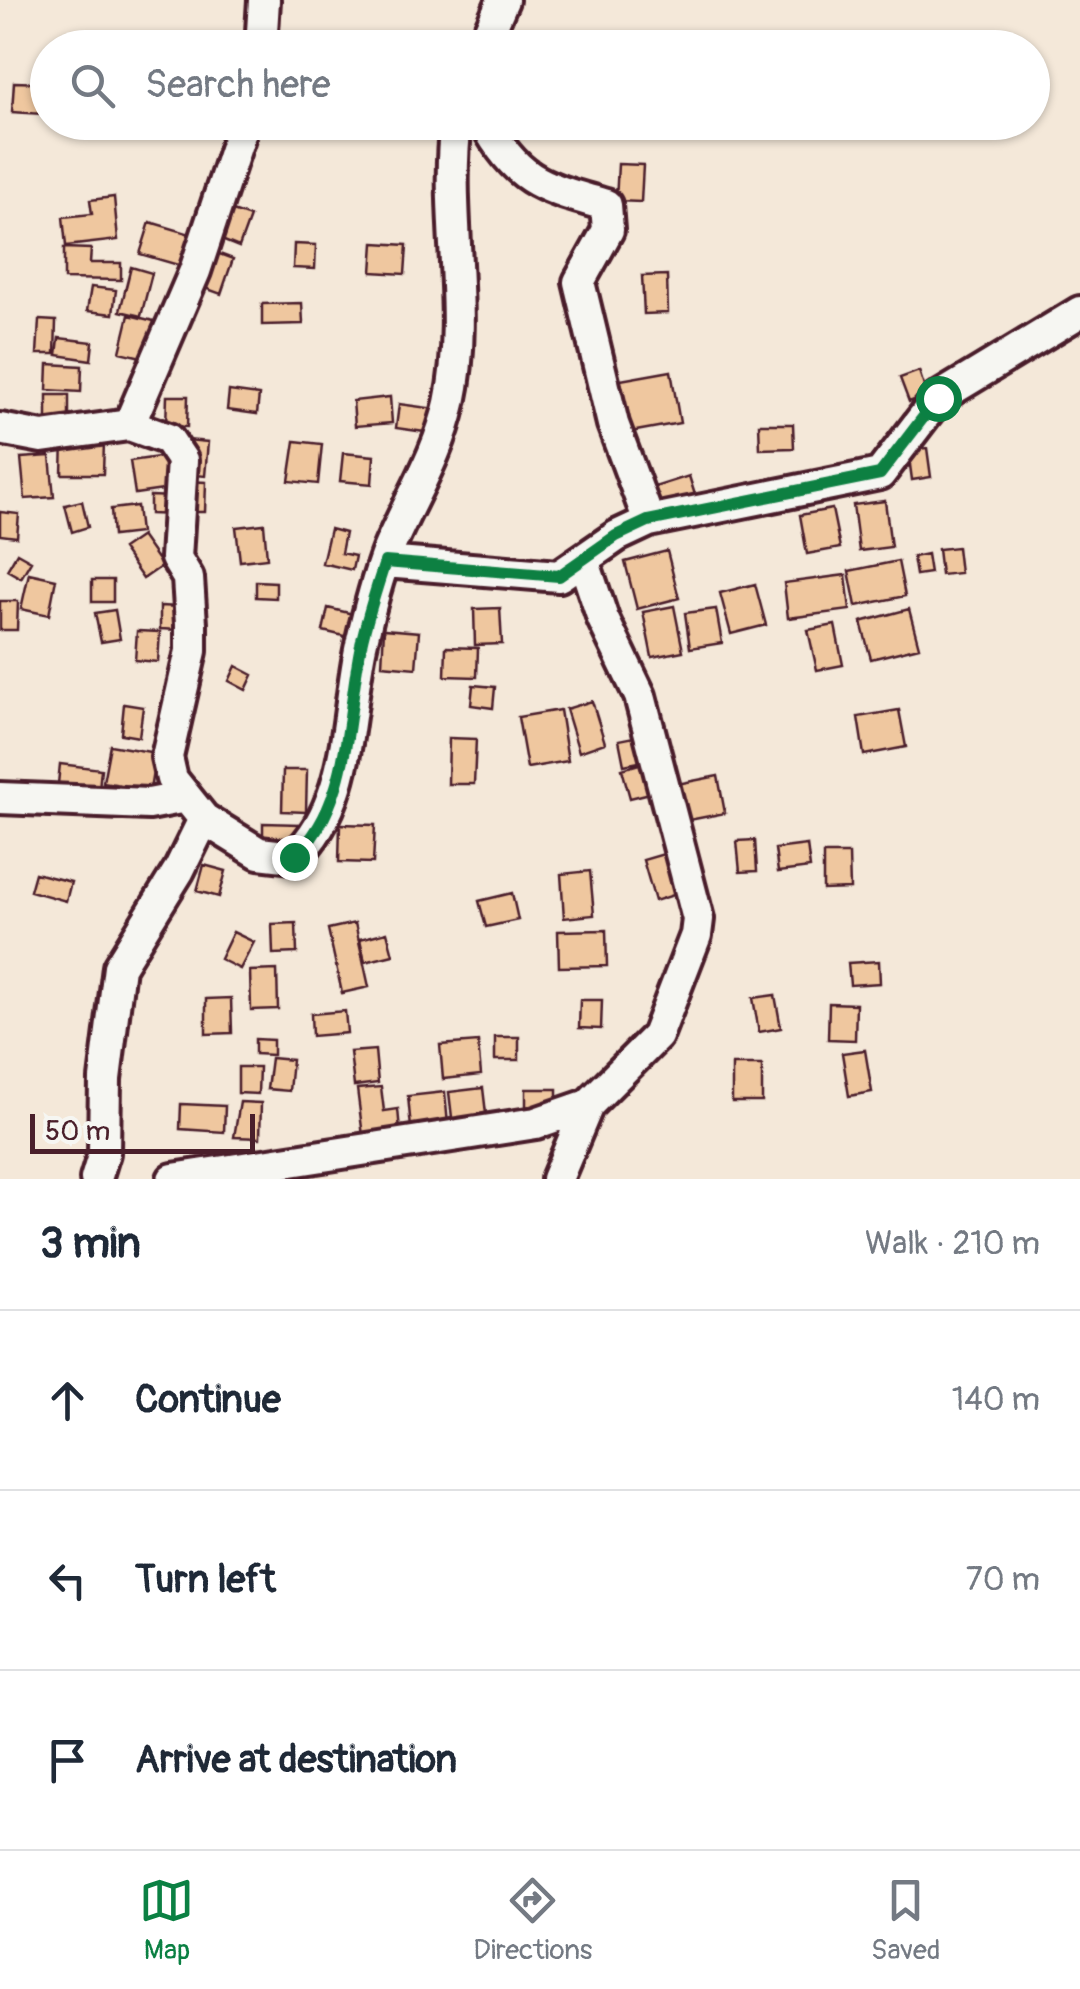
<!DOCTYPE html>
<meta charset="utf-8">
<style>
:root{--surface:#fff;--page:#f6f6f7;--text:#1f2937;--muted:#747a83;--line:#e0e1e3;--accent:#0b8043}
body{margin:0;font-family:Pangolin,sans-serif;background:var(--page);color:var(--text)}
.scale{position:absolute;left:30px;bottom:25px;width:225px;box-sizing:border-box;padding-left:10px;border:5px solid #4a1f2b;border-top:0;font-size:28px;line-height:35px;white-space:nowrap;color:#4a1f2b;-webkit-text-stroke:8px #f6f6f2;paint-order:stroke}
.stop{position:absolute;width:30px;height:30px;margin:-22px;border:8px solid #0b8043;border-radius:50%;background:#fff}
.stop.end{background:#0b8043;border-color:#fff;box-shadow:0 2px 10px #0008}
.list{margin:0;padding:0;list-style:none}
h2{display:flex;justify-content:space-between;align-items:center;height:130px;margin:0;padding:0 40px;font-size:42px}
h2 small{font-size:32px;font-weight:400;color:var(--muted)}
.list li{display:grid;grid-template-columns:65px 1fr auto;gap:30px;align-items:center;box-sizing:border-box;height:180px;padding:0 40px;border-top:2px solid var(--line)}
.list b{display:block;font-size:38px;white-space:nowrap}
.list em{font-size:32px;font-style:normal;color:var(--muted)}
.icon{flex:none;width:55px;height:55px;fill:none;stroke:currentColor;stroke-width:2;stroke-linecap:round;stroke-linejoin:round}
.map{position:relative;flex:none;width:1080px;height:1179px;overflow:hidden}
.search{position:absolute;background:var(--surface);box-shadow:0 2px 8px #0004;left:30px;right:30px;top:30px;height:110px;display:flex;align-items:center;gap:25px;box-sizing:border-box;padding:0 35px;border-radius:55px;color:var(--muted);font-size:38px}
.sheet{height:670px;background:var(--surface)}
nav{display:flex;justify-content:space-around;align-items:center;box-sizing:border-box;height:140px;border-top:2px solid var(--line);background:var(--surface);font-size:28px;color:var(--muted)}
nav a{display:grid;justify-items:center;gap:5px}
nav .on{color:var(--accent)}
.map>svg:first-child{display:block}
.building{fill:#efc79f;stroke:#4a1f2b;stroke-width:2.5}
.lines{fill:none;stroke-linecap:round;stroke-linejoin:round}
.street-casing{stroke:#4a1f2b;stroke-width:38}
.street{stroke:#f6f6f2;stroke-width:30}
.route{stroke:#0b8043;stroke-width:12}
</style>
<div class="map">
<svg width="1080" height="1179" viewBox="0 0 1080 1179">
<rect width="100%" height="100%" fill="#f4e8d9"/>
<filter id="ink" filterUnits="userSpaceOnUse"><feTurbulence type="fractalNoise" baseFrequency=".01" numOctaves="2"/><feDisplacementMap in="SourceGraphic" scale="20" xChannelSelector="R" yChannelSelector="G"/><feConvolveMatrix kernelMatrix="1 2 1 2 8 2 1 2 1" color-interpolation-filters="sRGB"/></filter>
<g filter="url(#ink)">
<!-- building -->
<path class="building" d="M 14,82 L 44,83 L 43,114 L 12,112 Z
M 604,122 L 665,122 L 665,134 L 604,134 Z
M 618,164 L 643,165 L 641,202 L 616,201 Z
M 114,197 L 118,240 L 66,246 L 63,217 L 92,214 L 90,200 Z
M 230,210 L 250,217 L 239,247 L 219,239 Z
M 150,222 L 194,235 L 185,267 L 140,254 Z
M 374,243 L 407,245 L 405,274 L 372,272 Z
M 294,244 L 316,245 L 315,269 L 293,268 Z
M 64,248 L 91,249 L 90,263 L 121,263 L 121,280 L 64,279 Z
M 214,252 L 233,259 L 221,294 L 202,287 Z
M 131,267 L 152,273 L 141,316 L 120,311 Z
M 667,275 L 668,313 L 644,314 L 642,276 Z
M 91,287 L 116,290 L 113,314 L 87,311 Z
M 302,303 L 303,324 L 262,325 L 262,304 Z
M 129,315 L 158,322 L 150,359 L 120,352 Z
M 39,320 L 56,321 L 55,354 L 37,354 Z
M 59,338 L 93,342 L 91,360 L 57,355 Z
M 48,364 L 82,366 L 81,392 L 47,390 Z
M 671,371 L 680,423 L 625,433 L 615,381 Z
M 919,371 L 927,395 L 909,402 L 900,378 Z
M 229,391 L 259,395 L 257,414 L 227,410 Z
M 47,395 L 69,395 L 69,422 L 47,422 Z
M 167,396 L 188,396 L 187,427 L 166,426 Z
M 390,397 L 392,423 L 355,426 L 353,401 Z
M 399,404 L 436,409 L 432,433 L 396,428 Z
M 759,424 L 793,424 L 794,448 L 760,449 Z
M 63,440 L 104,441 L 103,474 L 62,474 Z
M 187,440 L 208,442 L 205,476 L 185,474 Z
M 295,441 L 322,444 L 318,484 L 289,481 Z
M 927,448 L 931,477 L 912,480 L 908,450 Z
M 343,453 L 374,456 L 372,484 L 340,481 Z
M 173,455 L 177,488 L 135,494 L 130,461 Z
M 50,456 L 54,497 L 25,499 L 21,458 Z
M 689,476 L 696,498 L 654,511 L 648,489 Z
M 186,481 L 206,482 L 205,512 L 185,512 Z
M 150,496 L 174,497 L 174,515 L 150,514 Z
M 82,501 L 88,527 L 72,532 L 65,505 Z
M 885,501 L 891,547 L 859,551 L 853,505 Z
M 137,506 L 140,533 L 113,536 L 111,509 Z
M 832,509 L 840,548 L 807,554 L 800,515 Z
M 0,512 L 19,514 L 17,537 L 0,535 Z
M 264,524 L 267,558 L 240,561 L 236,527 Z
M 330,529 L 345,533 L 341,553 L 355,556 L 352,570 L 322,563 Z
M 141,536 L 162,566 L 143,579 L 122,549 Z
M 957,547 L 960,573 L 941,575 L 938,549 Z
M 667,551 L 679,598 L 637,609 L 625,562 Z
M 17,553 L 31,561 L 21,578 L 7,570 Z
M 927,554 L 930,573 L 916,575 L 913,557 Z
M 898,561 L 905,596 L 856,606 L 849,571 Z
M 29,573 L 56,579 L 49,615 L 21,609 Z
M 846,575 L 850,610 L 788,618 L 784,583 Z
M 92,580 L 113,580 L 113,602 L 92,602 Z
M 256,581 L 276,582 L 276,598 L 256,597 Z
M 755,584 L 766,625 L 731,634 L 720,593 Z
M 0,601 L 18,601 L 17,630 L 0,630 Z
M 160,606 L 180,607 L 179,630 L 160,629 Z
M 674,606 L 683,651 L 652,657 L 643,612 Z
M 328,608 L 353,614 L 348,637 L 323,631 Z
M 500,608 L 502,644 L 475,645 L 474,609 Z
M 716,609 L 722,643 L 690,648 L 685,613 Z
M 909,609 L 919,647 L 871,659 L 861,622 Z
M 115,610 L 120,639 L 101,642 L 95,613 Z
M 835,625 L 843,665 L 817,670 L 808,630 Z
M 384,629 L 419,632 L 416,668 L 382,665 Z
M 137,631 L 160,632 L 158,662 L 135,660 Z
M 446,647 L 478,648 L 477,677 L 445,676 Z
M 236,666 L 253,675 L 246,690 L 229,681 Z
M 473,685 L 495,687 L 493,708 L 471,705 Z
M 592,701 L 605,743 L 579,752 L 566,709 Z
M 124,704 L 143,707 L 139,737 L 121,734 Z
M 560,710 L 568,761 L 527,768 L 518,717 Z
M 899,710 L 906,747 L 864,755 L 858,717 Z
M 639,736 L 644,761 L 624,765 L 619,740 Z
M 449,738 L 476,739 L 474,784 L 448,784 Z
M 110,745 L 156,753 L 150,790 L 103,782 Z
M 646,762 L 654,792 L 630,798 L 622,769 Z
M 60,764 L 101,769 L 99,789 L 58,784 Z
M 283,770 L 307,770 L 306,812 L 282,811 Z
M 718,776 L 725,813 L 679,822 L 672,785 Z
M 263,823 L 300,824 L 300,845 L 263,844 Z
M 340,824 L 375,825 L 373,863 L 339,862 Z
M 755,840 L 757,871 L 740,872 L 737,841 Z
M 807,845 L 810,868 L 778,872 L 775,849 Z
M 667,853 L 680,893 L 655,901 L 643,860 Z
M 823,854 L 849,854 L 850,889 L 823,890 Z
M 204,865 L 226,871 L 219,897 L 197,891 Z
M 590,871 L 594,915 L 564,918 L 561,874 Z
M 35,873 L 71,882 L 66,901 L 30,891 Z
M 512,893 L 518,920 L 486,927 L 479,901 Z
M 296,923 L 297,953 L 273,954 L 272,924 Z
M 355,923 L 369,987 L 342,993 L 328,929 Z
M 606,930 L 607,966 L 559,967 L 558,931 Z
M 233,932 L 254,942 L 240,969 L 220,959 Z
M 387,932 L 393,955 L 365,962 L 360,939 Z
M 879,961 L 880,983 L 850,985 L 848,963 Z
M 277,970 L 278,1009 L 251,1010 L 250,971 Z
M 775,995 L 781,1028 L 759,1032 L 753,998 Z
M 231,998 L 232,1033 L 206,1034 L 206,999 Z
M 580,1000 L 602,1000 L 601,1029 L 579,1028 Z
M 829,1003 L 856,1004 L 855,1040 L 828,1039 Z
M 345,1011 L 347,1033 L 312,1036 L 311,1014 Z
M 495,1037 L 519,1037 L 519,1060 L 495,1060 Z
M 255,1039 L 273,1040 L 273,1055 L 255,1054 Z
M 478,1042 L 481,1075 L 443,1079 L 440,1045 Z
M 375,1050 L 378,1083 L 354,1086 L 350,1052 Z
M 865,1050 L 872,1092 L 849,1096 L 842,1053 Z
M 271,1058 L 292,1060 L 289,1091 L 267,1089 Z
M 732,1065 L 762,1065 L 762,1102 L 732,1102 Z
M 238,1067 L 259,1067 L 258,1094 L 238,1093 Z
M 381,1087 L 384,1111 L 398,1109 L 400,1131 L 363,1136 L 357,1089 Z
M 483,1088 L 487,1122 L 453,1126 L 449,1092 Z
M 526,1089 L 557,1089 L 557,1115 L 526,1115 Z
M 445,1092 L 448,1125 L 411,1128 L 408,1096 Z
M 240,1102 L 261,1103 L 260,1138 L 234,1137 Z
M 181,1104 L 225,1106 L 224,1132 L 180,1129 Z"/>
<g class="lines">
<!-- street casing -->
<g class="street-casing">
<path id="street" d="M 261,48 L 264,0
M 482,48 L 503,0
M 485,122 C 518,183 544,187 606,205 L 608,230 L 579,282 L 613,424 L 649,521
M 129,425 L 195,271 L 244,122
M 0,429 L 42,437 L 129,425 L 168,439 L 182,460 L 176,558 L 188,578 L 191,624 L 191,651 L 167,757 L 172,779 L 204,819 L 259,853 L 294,857 C 351,806 346,714 361,645 C 368,614 377,579 388,550 C 409,500 438,457 450,403 C 470,311 444,215 456,122
M 385,562 L 559,576 L 617,536 L 649,521 L 880,474 L 938,398 L 1080,312
M 0,798 L 149,804 L 186,797
M 96,1179 L 104,1153 L 105,1079 L 119,967 L 179,870 L 204,819
M 173,1179 L 536,1123 L 588,1105 L 657,1036 L 696,935 L 698,919 L 640,696 L 603,619 L 584,562
M 557,1179 L 588,1105"/>
</g>
<!-- street -->
<use href="#street" class="street"/>
</g>
</g>
<g class="lines" filter="url(#ink)">
<!-- route -->
<path class="route" d="M 294,857 C 351,806 346,715 361,645 C 367,617 376,590 385,562 L 559,576 L 616,536 L 648,521 L 880,474 L 938,398"/>
</g>
</svg>
<div class="scale">50 m</div>
<div class="stop" style="left:938px;top:398px"></div>
<div class="stop end" style="left:294px;top:857px"></div>
<div class="search"><svg class="icon" aria-label="search" viewBox="0 0 24 24"><circle cx="10" cy="10" r="6"/><path d="M15 15l6 6"/></svg>Search here</div>
</div>
<section class="sheet">
<h2>3 min<small>Walk · 210 m</small></h2>
<ul class="list">
<li><svg class="icon" aria-label="ahead" viewBox="0 0 24 24"><path d="M12 20V5M6 11l6-6 6 6"/></svg><div><b>Continue</b></div><em>140 m</em></li>
<li><svg class="icon" aria-label="left" viewBox="0 0 24 24"><path d="M17 20v-9H6M10 6l-5 5 5 5"/></svg><div><b>Turn left</b></div><em>70 m</em></li>
<li><svg class="icon" aria-label="arrive" viewBox="0 0 24 24"><path d="M6 21V4h12l-3 4 3 4H6"/></svg><div><b>Arrive at destination</b></div></li>
</ul>
</section>
<nav>
<a class="on"><svg class="icon" aria-label="map" viewBox="0 0 24 24"><path d="M3 6l6-2 6 2 6-2v14l-6 2-6-2-6 2zM9 4v14M15 6v14"/></svg>Map</a>
<a><svg class="icon" aria-label="directions" viewBox="0 0 24 24"><path d="M12 3l9 9-9 9-9-9zM9 14v-3h6M13 9l2 2-2 2"/></svg>Directions</a>
<a><svg class="icon" aria-label="saved" viewBox="0 0 24 24"><path d="M7 4h10v16l-5-4-5 4z"/></svg>Saved</a>
</nav>
